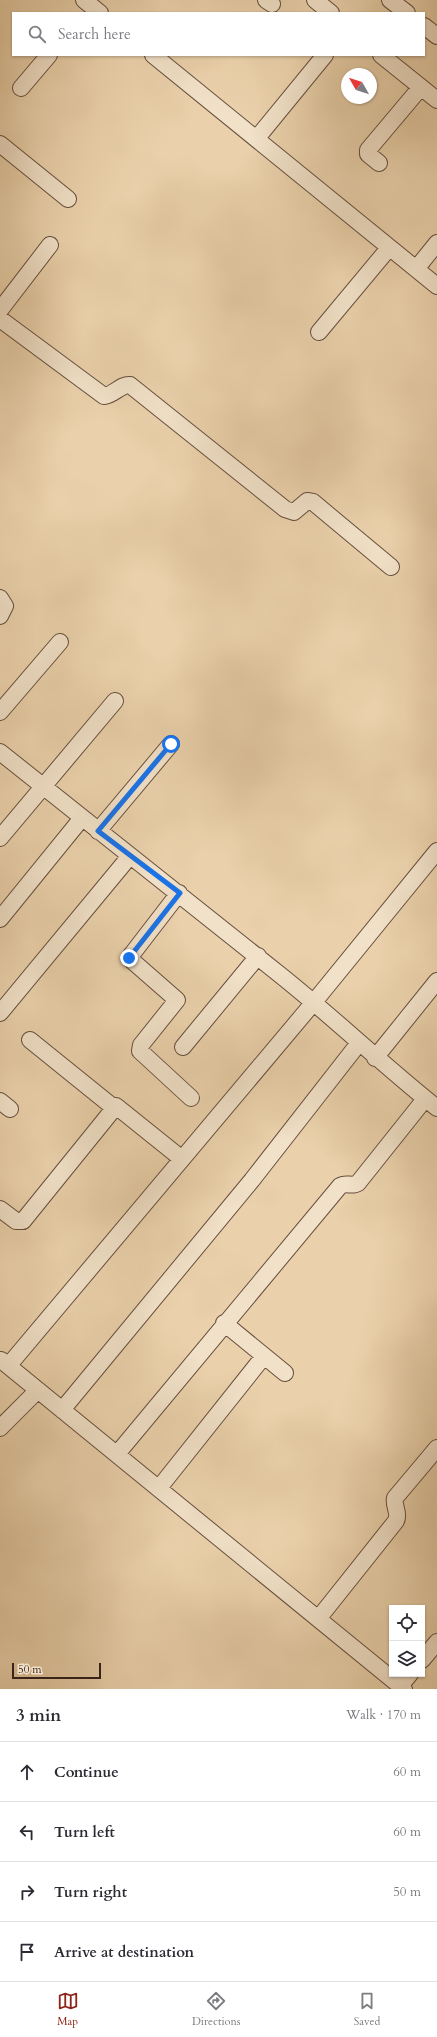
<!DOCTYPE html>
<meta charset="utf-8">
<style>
:root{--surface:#fff;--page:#f2f2f3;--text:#2b2b33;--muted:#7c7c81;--line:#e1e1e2;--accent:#8f2418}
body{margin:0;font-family:Cardo,serif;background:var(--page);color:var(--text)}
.controls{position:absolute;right:12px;bottom:12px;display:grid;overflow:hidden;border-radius:0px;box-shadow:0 1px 3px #0004}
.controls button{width:36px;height:36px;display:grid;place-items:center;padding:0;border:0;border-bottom:1px solid var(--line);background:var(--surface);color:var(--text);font:20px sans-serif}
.compass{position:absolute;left:341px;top:68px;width:36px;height:36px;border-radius:50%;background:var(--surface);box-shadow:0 1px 3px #0004;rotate:309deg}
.scale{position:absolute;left:12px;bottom:10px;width:89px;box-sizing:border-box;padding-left:4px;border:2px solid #3a2319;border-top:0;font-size:11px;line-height:14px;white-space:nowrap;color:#3a2319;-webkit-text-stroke:3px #f1e1c8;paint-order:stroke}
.stop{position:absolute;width:12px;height:12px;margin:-9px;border:3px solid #1a73e8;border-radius:50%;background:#fff}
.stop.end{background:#1a73e8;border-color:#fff;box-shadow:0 1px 4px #0008}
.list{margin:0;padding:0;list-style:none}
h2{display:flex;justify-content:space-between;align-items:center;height:52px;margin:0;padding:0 16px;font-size:17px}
h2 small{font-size:13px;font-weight:400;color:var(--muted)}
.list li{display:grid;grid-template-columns:26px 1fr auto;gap:12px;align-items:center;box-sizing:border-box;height:60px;padding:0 16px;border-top:1px solid var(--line)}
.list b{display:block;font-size:15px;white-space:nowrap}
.list em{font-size:13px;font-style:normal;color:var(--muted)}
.icon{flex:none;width:22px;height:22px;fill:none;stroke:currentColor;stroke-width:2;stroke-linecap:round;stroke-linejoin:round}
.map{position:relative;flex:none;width:437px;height:1689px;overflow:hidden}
.search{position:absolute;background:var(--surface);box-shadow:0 1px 3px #0004;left:12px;right:12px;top:12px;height:44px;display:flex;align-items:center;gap:10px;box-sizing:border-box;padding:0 14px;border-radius:0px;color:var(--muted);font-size:15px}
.sheet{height:292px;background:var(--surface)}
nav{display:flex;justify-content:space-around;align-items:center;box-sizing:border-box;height:56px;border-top:1px solid var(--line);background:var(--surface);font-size:11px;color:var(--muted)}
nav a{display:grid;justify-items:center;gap:2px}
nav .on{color:var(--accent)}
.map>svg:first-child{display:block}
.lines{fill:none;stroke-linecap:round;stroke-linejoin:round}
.minor-casing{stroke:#664e3e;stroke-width:18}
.minor{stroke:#f1e1c8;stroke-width:16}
.route{stroke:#1a73e8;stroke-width:5}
</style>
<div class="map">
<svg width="437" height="1689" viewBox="0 0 437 1689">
<rect width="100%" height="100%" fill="#ead1ab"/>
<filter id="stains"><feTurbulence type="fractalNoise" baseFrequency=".005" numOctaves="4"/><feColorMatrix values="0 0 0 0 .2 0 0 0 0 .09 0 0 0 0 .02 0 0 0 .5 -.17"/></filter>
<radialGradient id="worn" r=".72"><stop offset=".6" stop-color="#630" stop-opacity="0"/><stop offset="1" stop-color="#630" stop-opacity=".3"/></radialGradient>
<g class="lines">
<!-- minor casing -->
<g class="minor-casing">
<path id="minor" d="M 84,0 L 100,13
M 266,0 L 272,4
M 315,0 L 331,13
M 390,0 L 407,13
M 424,26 L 437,36
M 153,55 L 437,286
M 381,55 L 437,100
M 21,88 L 49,55
M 257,138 L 325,55
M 0,144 L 68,199
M 379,163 L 368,154 L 368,150 L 421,87
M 416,269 L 437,243
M 0,310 L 50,245
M 0,319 L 104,396 C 114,395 121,384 130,385 L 285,509 L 294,512 L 307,501 L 313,502 L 391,567
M 319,332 L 389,248
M 0,598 L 5,606 L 0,616
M 0,712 L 60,642
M 0,752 L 279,974 C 333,1017 383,1065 437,1108
M 98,831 L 171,744
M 0,838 L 115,701
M 179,893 L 129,958 L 177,1000 L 141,1045 L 140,1051 L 191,1098
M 0,919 L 82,818
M 0,1013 L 130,856
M 30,1040 L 113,1107
M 183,1047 L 258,956
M 375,1058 L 437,981
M 0,1101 L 10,1109
M 0,1209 L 16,1221 L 23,1221 L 116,1106 L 182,1159
M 224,1323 L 285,1373
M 1,1360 L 404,1689
M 9,1365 L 314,1002 L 437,851
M 62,1410 L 252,1180 L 359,1043
M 0,1428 L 38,1390
M 117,1454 L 340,1186 C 346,1182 352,1187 358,1183 L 425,1099
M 159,1488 L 264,1356
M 318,1619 L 396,1521 C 400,1513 393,1506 395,1498 L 437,1448
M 422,1660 L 437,1642
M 400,1686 L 410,1674"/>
</g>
<!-- minor -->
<use href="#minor" class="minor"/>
</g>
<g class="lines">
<!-- route -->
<path class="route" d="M 129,958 L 180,893 L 98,831 L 171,744"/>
</g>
<rect width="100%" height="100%" filter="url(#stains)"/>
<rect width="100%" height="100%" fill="url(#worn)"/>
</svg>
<div class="controls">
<button><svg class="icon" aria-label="locate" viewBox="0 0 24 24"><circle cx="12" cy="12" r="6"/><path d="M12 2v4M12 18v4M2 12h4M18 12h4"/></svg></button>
<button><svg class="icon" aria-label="layers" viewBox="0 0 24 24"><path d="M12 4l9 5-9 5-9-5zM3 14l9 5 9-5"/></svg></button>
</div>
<svg class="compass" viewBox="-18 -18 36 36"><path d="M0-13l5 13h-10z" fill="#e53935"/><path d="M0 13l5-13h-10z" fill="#7c7c81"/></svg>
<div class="scale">50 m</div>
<div class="stop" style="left:171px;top:744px"></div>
<div class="stop end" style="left:129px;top:958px"></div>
<div class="search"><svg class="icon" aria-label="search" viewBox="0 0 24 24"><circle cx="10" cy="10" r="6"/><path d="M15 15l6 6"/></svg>Search here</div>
</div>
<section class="sheet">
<h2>3 min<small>Walk · 170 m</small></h2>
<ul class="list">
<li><svg class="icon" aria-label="ahead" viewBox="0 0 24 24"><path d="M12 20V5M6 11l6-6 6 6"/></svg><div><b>Continue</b></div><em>60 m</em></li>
<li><svg class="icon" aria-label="left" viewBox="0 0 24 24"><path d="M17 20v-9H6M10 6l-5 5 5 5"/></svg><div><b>Turn left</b></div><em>60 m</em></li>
<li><svg class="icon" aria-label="right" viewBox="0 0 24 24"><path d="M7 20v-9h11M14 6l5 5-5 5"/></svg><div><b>Turn right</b></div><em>50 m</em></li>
<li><svg class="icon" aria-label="arrive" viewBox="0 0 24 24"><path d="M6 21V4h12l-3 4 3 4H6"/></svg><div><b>Arrive at destination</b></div></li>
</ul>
</section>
<nav>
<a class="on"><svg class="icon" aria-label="map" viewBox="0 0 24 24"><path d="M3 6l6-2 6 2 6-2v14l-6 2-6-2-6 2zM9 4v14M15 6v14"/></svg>Map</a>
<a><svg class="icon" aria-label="directions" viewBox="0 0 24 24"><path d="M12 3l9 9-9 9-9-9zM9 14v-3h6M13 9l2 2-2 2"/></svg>Directions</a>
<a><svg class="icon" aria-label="saved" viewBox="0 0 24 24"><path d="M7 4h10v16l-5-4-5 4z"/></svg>Saved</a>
</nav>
